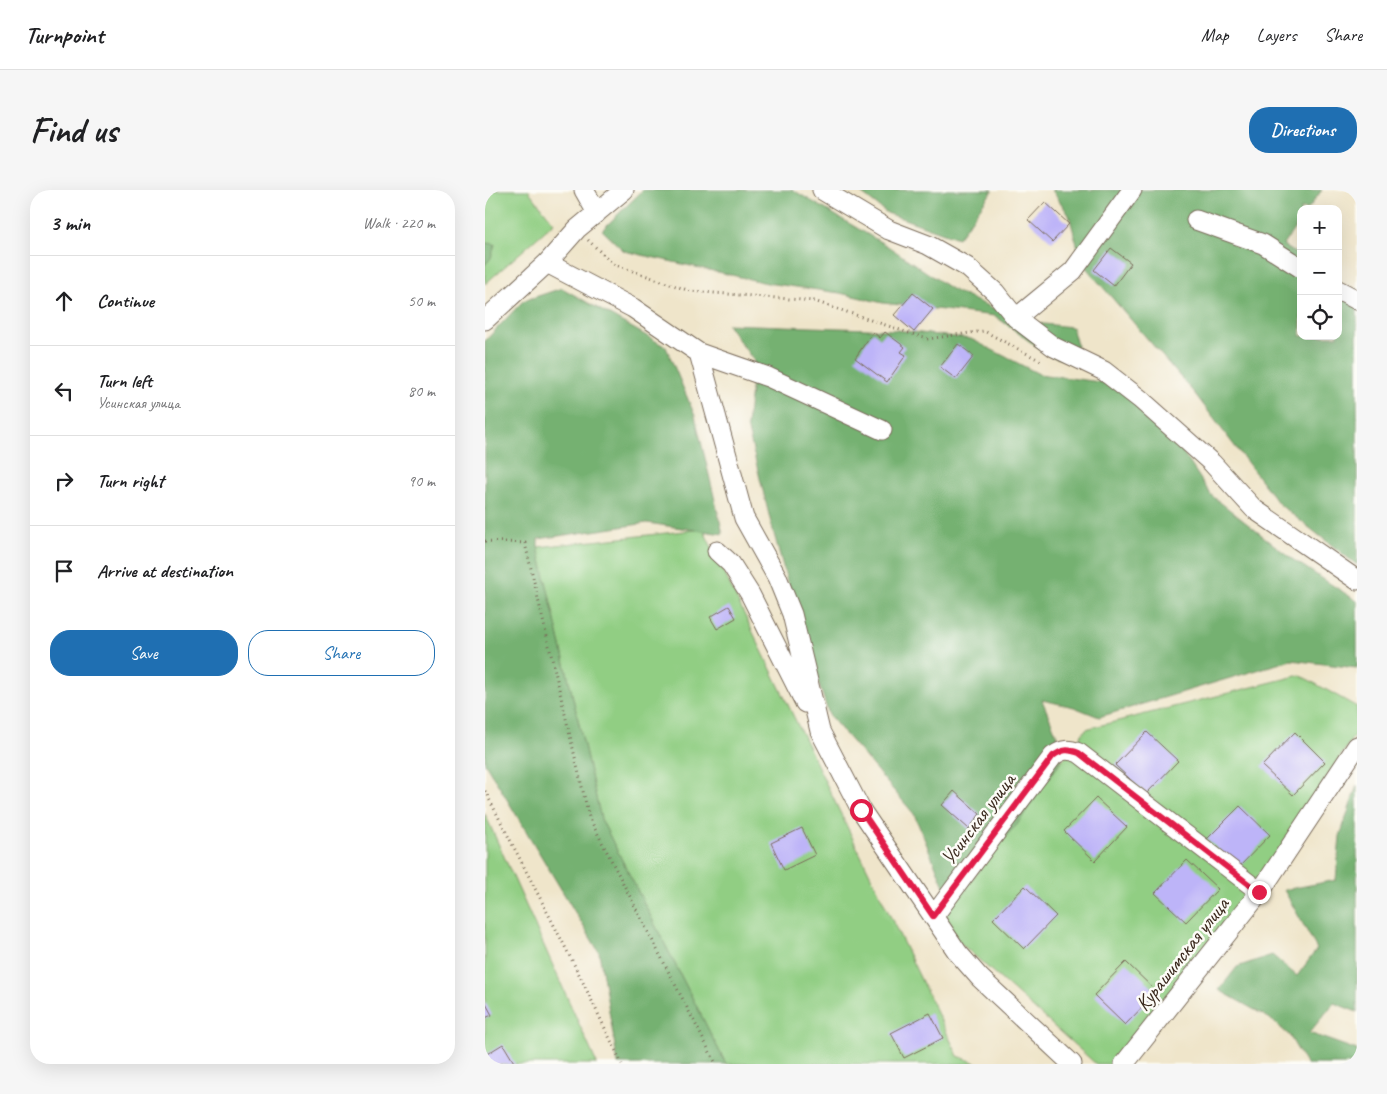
<!DOCTYPE html>
<meta charset="utf-8">
<style>
:root{--surface:#fff;--page:#f6f6f6;--text:#202124;--muted:#757577;--line:#e0e0e0;--accent:#1f6fb2}
body{margin:0;font-family:Caveat,sans-serif;background:var(--page);color:var(--text)}
.controls{position:absolute;right:15px;top:15px;display:grid;overflow:hidden;border-radius:10px;box-shadow:0 5px 20px #0002}
.controls button{width:45px;height:45px;display:grid;place-items:center;padding:0;border:0;border-bottom:1px solid var(--line);background:var(--surface);color:var(--text);font:25px sans-serif}
.stop{position:absolute;width:15px;height:15px;margin:-11px;border:4px solid #e11d48;border-radius:50%;background:#fff}
.stop.end{background:#e11d48;border-color:#fff;box-shadow:0 1px 5px #0008}
.list{margin:0;padding:0;list-style:none}
h2{display:flex;justify-content:space-between;align-items:center;height:65px;margin:0;padding:0 20px;font-size:21px}
h2 small{font-size:16px;font-weight:400;color:var(--muted)}
.list li{display:grid;grid-template-columns:32px 1fr auto;gap:15px;align-items:center;box-sizing:border-box;height:90px;padding:0 20px;border-top:1px solid var(--line)}
.list b{display:block;font-size:19px;white-space:nowrap}
.list p{margin:0;font-size:16px;white-space:nowrap;color:var(--muted)}
.list em{font-size:16px;font-style:normal;color:var(--muted)}
.actions{display:flex;gap:10px;padding:15px 20px}
.actions a{flex:1;padding:11px 0;border:1px solid var(--accent);border-radius:20px;text-align:center;font-size:18px;color:var(--accent)}
.actions .main{background:var(--accent);color:#fff}
.icon{flex:none;width:28px;height:28px;fill:none;stroke:currentColor;stroke-width:2;stroke-linecap:round;stroke-linejoin:round}
.map{position:relative;flex:none;width:872px;height:874px;overflow:hidden;border-radius:20px}
header{display:flex;align-items:center;gap:30px;box-sizing:border-box;height:70px;padding:0 25px;background:var(--surface);border-bottom:1px solid var(--line)}
header strong{font-size:24px}
nav{display:flex;gap:28px;margin-inline-start:auto;font-size:18px}
.intro{display:flex;align-items:center;justify-content:space-between;box-sizing:border-box;height:120px;padding:0 30px}
h1{margin:0;font-size:35px}
.button{padding:12px 22px;border-radius:20px;background:var(--accent);color:#fff;font-size:18px;font-weight:700}
main{display:flex;gap:30px;padding:0 30px}
aside{flex:1;background:var(--surface);border-radius:20px;box-shadow:0 5px 20px #0002}
.map>svg:first-child{display:block}
.green{fill:#91ce83;stroke:#667c50}
.forest{fill:#74b171;stroke:#586e48}
.building{fill:#bdb4f8}
.lines{fill:none;stroke-linecap:round;stroke-linejoin:round}
.minor-casing{stroke:#7a6b5a;stroke-width:21}
.path{stroke:#7a6b5a;stroke-width:3;stroke-dasharray:1 4;stroke-linecap:butt}
.minor{stroke:#fff;stroke-width:19}
.route{stroke:#e11d48;stroke-width:6}
.labels{text-anchor:middle;stroke-width:5;stroke-linejoin:round;paint-order:stroke}
.street-label{font-size:21px;fill:#3b2a1e;stroke:#fdfcf7}
</style>
<header>
<strong>Turnpoint</strong>
<nav><a>Map</a><a>Layers</a><a>Share</a></nav>
</header>
<div class="intro"><h1>Find us</h1><a class="button">Directions</a></div>
<main>
<aside>
<h2>3 min<small>Walk · 220 m</small></h2>
<ul class="list">
<li><svg class="icon" aria-label="ahead" viewBox="0 0 24 24"><path d="M12 20V5M6 11l6-6 6 6"/></svg><div><b>Continue</b></div><em>50 m</em></li>
<li><svg class="icon" aria-label="left" viewBox="0 0 24 24"><path d="M17 20v-9H6M10 6l-5 5 5 5"/></svg><div><b>Turn left</b><p>Усинская улица</p></div><em>80 m</em></li>
<li><svg class="icon" aria-label="right" viewBox="0 0 24 24"><path d="M7 20v-9h11M14 6l5 5-5 5"/></svg><div><b>Turn right</b></div><em>90 m</em></li>
<li><svg class="icon" aria-label="arrive" viewBox="0 0 24 24"><path d="M6 21V4h12l-3 4 3 4H6"/></svg><div><b>Arrive at destination</b></div></li>
</ul>
<div class="actions"><a class="main">Save</a><a>Share</a></div>
</aside>
<div class="map">
<svg width="872" height="874" viewBox="0 0 872 874">
<rect width="100%" height="100%" fill="#fdfcf7"/>
<filter id="ink" filterUnits="userSpaceOnUse"><feTurbulence type="fractalNoise" baseFrequency=".02" numOctaves="2"/><feDisplacementMap in="SourceGraphic" scale="10" xChannelSelector="R" yChannelSelector="G"/><feConvolveMatrix kernelMatrix="1 2 1 2 8 2 1 2 1" color-interpolation-filters="sRGB"/></filter>
<filter id="wash" filterUnits="userSpaceOnUse"><feTurbulence type="fractalNoise" baseFrequency=".0096" numOctaves="4" result="noise"/><feDisplacementMap in="SourceGraphic" scale="20" xChannelSelector="R" yChannelSelector="G"/><feGaussianBlur stdDeviation="1.12" result="paint"/><feColorMatrix in="noise" values="0 0 0 0 0 0 0 0 0 0 0 0 0 0 0 0 0 1.4 0 .05"/><feComposite in="paint" operator="in"/></filter>
<g filter="url(#wash)">
<rect width="100%" height="100%" fill="#efe5ca"/>
<!-- green -->
<path class="green" d="M 0,0 L 43,0 L 69,33 L 0,94 Z
M 218,339 L 473,866 L 494,874 L 241,874 L 116,629 L 53,357 Z
M 815,485 L 872,517 L 872,541 L 766,704 L 632,874 L 611,874 L 473,751 L 460,725 L 601,539 Z
M 0,624 L 112,874 L 0,874 Z"/>
<!-- forest -->
<path class="forest" d="M 158,0 L 308,0 L 404,57 L 471,102 L 540,132 L 587,137 L 592,155 L 589,173 L 563,165 L 510,126 L 398,113 L 355,103 L 282,93 L 139,61 L 117,40 Z
M 372,0 L 508,0 L 473,48 L 402,23 Z
M 567,0 L 837,0 L 823,19 L 816,19 L 816,29 L 798,55 L 816,67 L 816,146 L 853,146 L 853,94 L 872,107 L 872,375 L 794,314 L 710,204 L 597,73 L 584,25 Z
M 0,53 L 10,54 L 6,68 L 0,75 Z
M 77,98 L 181,157 L 210,226 L 238,344 L 162,333 L 53,349 L 53,357 L 116,629 L 241,874 L 133,874 L 114,762 L 0,573 L 0,151 L 38,111 Z
M 242,134 L 411,140 L 486,149 L 554,184 L 646,196 L 670,220 L 726,305 L 807,369 L 872,411 L 872,478 L 806,470 L 614,527 L 589,517 L 557,510 L 578,560 L 576,570 L 531,636 L 495,671 L 461,701 L 429,624 L 344,525 L 309,416 L 286,333 L 262,236 L 269,171 Z
M 872,595 L 872,822 L 849,813 L 824,843 L 872,860 L 872,874 L 821,874 L 804,845 L 784,828 L 734,800 L 752,777 L 787,765 L 812,786 L 832,759 L 799,700 L 851,690 L 855,646 Z"/>
<g id="blocks">
<!-- building -->
<path class="building" d="M 560,12 L 584,34 L 567,52 L 543,30 Z
M 626,58 L 646,73 L 629,96 L 609,80 Z
M 428,103 L 448,119 L 429,142 L 409,125 Z
M 388,142 L 395,148 L 400,142 L 420,157 L 416,162 L 421,165 L 402,192 L 370,168 Z
M 473,154 L 489,166 L 471,189 L 455,177 Z
M 244,416 L 251,428 L 232,439 L 225,427 Z
M 662,542 L 693,571 L 661,604 L 630,575 Z
M 810,542 L 840,572 L 808,605 L 777,576 Z
M 469,601 L 495,624 L 484,639 L 457,615 Z
M 611,608 L 642,637 L 610,671 L 579,641 Z
M 755,616 L 785,645 L 753,678 L 722,649 Z
M 317,638 L 330,665 L 299,680 L 286,653 Z
M 702,670 L 733,699 L 701,732 L 670,703 Z
M 540,696 L 571,726 L 539,759 L 508,729 Z
M 641,772 L 672,802 L 640,835 L 609,805 Z
M 0,812 L 7,825 L 0,828 Z
M 445,823 L 458,848 L 419,868 L 406,843 Z
M 18,854 L 30,874 L 0,874 L 0,865 Z"/>
</g>
</g>
<g filter="url(#ink)">
<use href="#blocks" fill-opacity="0" stroke="#7a6b5a" stroke-width="1"/>
<g class="lines">
<!-- minor casing -->
<g class="minor-casing">
<path id="minor" d="M 99,0 L 112,23
M 337,0 L 404,40 L 443,55 L 482,77 L 510,102 L 531,128 L 569,157 L 619,181 L 655,209 L 727,273 L 769,319 L 872,390
M 711,30 L 778,54 L 816,78
M 62,73 L 148,118 L 214,163 L 259,328 L 292,387 L 307,424 L 335,541 L 376,620 L 473,763 L 495,788 L 587,874
M 853,100 L 872,110
M 531,128 L 588,81 L 647,0
M 0,130 L 62,73 L 92,39 L 139,0
M 214,163 L 283,187 L 397,240
M 232,361 L 246,374 L 265,404 L 320,513
M 448,727 L 568,566 C 578,559 583,559 594,563 L 775,702
M 639,874 L 775,702 L 872,556"/>
</g>
<!-- path -->
<path class="path" d="M 103,50 L 128,74 L 205,101 L 329,111 L 442,149 L 499,141 L 556,171
M 0,351 L 40,353 L 104,627 L 231,874
M 0,601 L 95,786 L 137,874"/>
<!-- minor -->
<use href="#minor" class="minor"/>
</g>
</g>
<g class="lines" filter="url(#ink)">
<!-- route -->
<path class="route" d="M 376,620 L 448,726 L 568,566 C 578,559 583,559 594,563 L 774,702"/>
</g>
<g class="labels">
<!-- street labels -->
<g class="street-label">
<text transform="translate(493 629) rotate(-53)" y="7">Усинская улица</text>
<text transform="translate(697 764) rotate(-52)" y="7">Курашимская улица</text>
</g>
</g>
</svg>
<div class="controls">
<button>+</button>
<button>−</button>
<button><svg class="icon" aria-label="locate" viewBox="0 0 24 24"><circle cx="12" cy="12" r="6"/><path d="M12 2v4M12 18v4M2 12h4M18 12h4"/></svg></button>
</div>
<div class="stop" style="left:376px;top:620px"></div>
<div class="stop end" style="left:774px;top:702px"></div>
</div>
</main>
